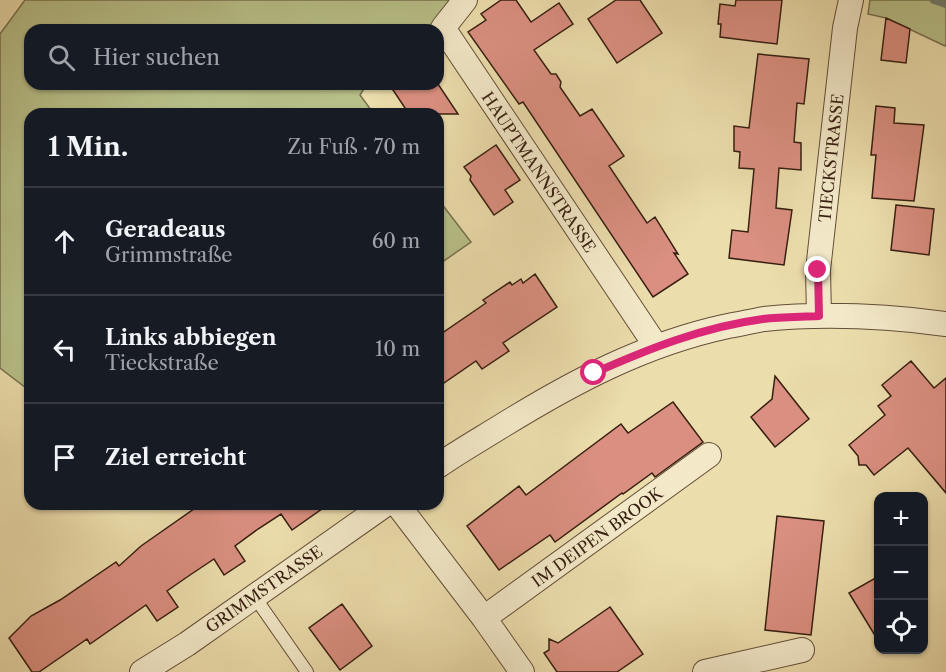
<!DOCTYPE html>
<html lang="de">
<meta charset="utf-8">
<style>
:root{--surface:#171b24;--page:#242831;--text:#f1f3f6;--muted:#9ea1a6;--line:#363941}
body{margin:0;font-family:"Libre Caslon Text",serif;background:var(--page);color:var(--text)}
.controls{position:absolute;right:18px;bottom:18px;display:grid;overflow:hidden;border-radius:12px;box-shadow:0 2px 4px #0004}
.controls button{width:54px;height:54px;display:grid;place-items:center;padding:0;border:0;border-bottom:2px solid var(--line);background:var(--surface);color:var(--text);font:30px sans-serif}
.stop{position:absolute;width:18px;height:18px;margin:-14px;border:4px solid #db2777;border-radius:50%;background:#fff}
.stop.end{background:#db2777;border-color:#fff;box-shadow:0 2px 6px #0008}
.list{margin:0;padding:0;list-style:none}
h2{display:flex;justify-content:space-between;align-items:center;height:78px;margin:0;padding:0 24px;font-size:26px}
h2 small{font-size:20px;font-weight:400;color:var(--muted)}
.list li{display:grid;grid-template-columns:39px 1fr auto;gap:18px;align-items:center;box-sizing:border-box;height:108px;padding:0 24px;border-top:2px solid var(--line)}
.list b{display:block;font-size:22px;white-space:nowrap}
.list p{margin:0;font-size:20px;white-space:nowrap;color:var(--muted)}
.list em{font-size:20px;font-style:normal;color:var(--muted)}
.icon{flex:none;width:33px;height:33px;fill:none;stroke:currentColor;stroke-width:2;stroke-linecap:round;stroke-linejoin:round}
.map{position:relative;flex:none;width:946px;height:672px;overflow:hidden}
.search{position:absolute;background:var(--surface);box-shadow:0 2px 4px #0004;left:24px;top:24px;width:420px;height:66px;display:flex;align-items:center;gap:15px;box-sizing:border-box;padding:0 21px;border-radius:18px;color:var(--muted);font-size:22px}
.panel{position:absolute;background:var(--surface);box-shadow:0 2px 4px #0004;left:24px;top:108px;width:420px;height:402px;border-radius:18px}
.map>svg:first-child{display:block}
.green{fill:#b8c089;stroke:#78704d;stroke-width:1.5}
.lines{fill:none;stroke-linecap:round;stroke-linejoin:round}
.stream{stroke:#727d6e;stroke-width:8}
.building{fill:#da8f80;stroke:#371f11;stroke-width:1.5}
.service-casing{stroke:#644e38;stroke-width:14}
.minor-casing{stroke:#644e38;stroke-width:26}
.service{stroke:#f3e9c9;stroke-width:12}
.minor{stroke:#f3e9c9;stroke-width:24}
.route{stroke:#db2777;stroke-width:8}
.labels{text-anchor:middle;stroke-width:6;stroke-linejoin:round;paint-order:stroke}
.street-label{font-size:16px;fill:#371f11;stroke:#f3e9c9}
</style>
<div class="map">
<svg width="946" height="672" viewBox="0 0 946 672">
<rect width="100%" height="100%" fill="#ecddac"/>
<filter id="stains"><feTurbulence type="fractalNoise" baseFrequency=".00333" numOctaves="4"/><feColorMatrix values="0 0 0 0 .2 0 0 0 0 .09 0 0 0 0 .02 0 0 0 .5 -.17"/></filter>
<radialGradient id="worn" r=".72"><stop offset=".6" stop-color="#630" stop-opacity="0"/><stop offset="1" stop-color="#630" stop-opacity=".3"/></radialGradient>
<!-- green -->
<path class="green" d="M 25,0 L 455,0 L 432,30 L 410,30 L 403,25 L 400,30 L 30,30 L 30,84 L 367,84 L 360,95 L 374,114 L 30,114 L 30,391 L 0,368 L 0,34 Z
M 870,0 L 946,0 L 946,44 L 945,46 L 886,18 L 868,14 Z
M 438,199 L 471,242 L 438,265 Z"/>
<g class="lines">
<!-- stream -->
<path class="stream" d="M 934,0 L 946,4"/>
</g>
<!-- building -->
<path class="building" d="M 501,0 L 516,0 L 531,22 L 559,3 L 573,24 L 534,50 L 551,74 L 556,74 L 561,82 L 560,87 L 580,116 L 592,109 L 624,156 L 609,166 L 647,223 L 655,217 L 678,254 L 674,253 L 688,274 L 653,297 L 523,102 L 519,104 L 468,32 L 486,20 L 481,14 Z
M 616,0 L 640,0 L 662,33 L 617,63 L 588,19 Z
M 736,0 L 782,0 L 777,44 L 720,37 L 721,24 L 718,24 L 720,4 L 735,6 Z
M 886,18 L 910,29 L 906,63 L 881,60 Z
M 758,54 L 809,59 L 804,104 L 797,103 L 794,142 L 801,143 L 801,170 L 779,168 L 776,208 L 792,210 L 784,265 L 729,258 L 732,230 L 748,232 L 754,169 L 739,168 L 740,152 L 734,151 L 734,126 L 749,128 Z
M 389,84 L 438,84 L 458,114 L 409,114 Z
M 876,106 L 895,108 L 894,123 L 924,125 L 914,201 L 872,198 L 876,155 L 871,155 Z
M 496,145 L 520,180 L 505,190 L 513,202 L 494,215 L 470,180 L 471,176 L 464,167 Z
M 896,205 L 934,209 L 929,255 L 891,250 Z
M 535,274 L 557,307 L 503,343 L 509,351 L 482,369 L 476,361 L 438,387 L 438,336 L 486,303 L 483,300 L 510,282 L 512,285 L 521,279 L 523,283 Z
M 911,361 L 934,388 L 946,378 L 946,493 L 908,448 L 874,475 L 866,465 L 859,465 L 858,456 L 849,445 L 885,415 L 878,406 L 891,396 L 882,385 Z
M 775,376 L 809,419 L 775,447 L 751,417 L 772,399 Z
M 673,402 L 703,442 L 655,477 L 652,473 L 623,494 L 622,493 L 555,542 L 550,535 L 499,570 L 467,526 L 519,486 L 526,495 L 621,424 L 628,433 Z
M 201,504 L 329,504 L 292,530 L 281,514 L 258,529 L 235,546 L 245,561 L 224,575 L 214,559 L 190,575 L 167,591 L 178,607 L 157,621 L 146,605 L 90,644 L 87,639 L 39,672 L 32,672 L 9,638 L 31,616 L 60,600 L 116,562 L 119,566 L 141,546 Z
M 777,516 L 824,521 L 811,635 L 765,630 Z
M 879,576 L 879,642 L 849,593 Z
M 342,604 L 372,646 L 340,670 L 309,628 Z
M 610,607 L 643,654 L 617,672 L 557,672 L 544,653 L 549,650 L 549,639 L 558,643 Z"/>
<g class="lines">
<!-- service casing -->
<g class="service-casing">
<path id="service" d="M 254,596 L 307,672"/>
</g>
<!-- minor casing -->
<g class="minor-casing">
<path id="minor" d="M 465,0 L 443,28 L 656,346
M 819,316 L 818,270 L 845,28 L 851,0
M 438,466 C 458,452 479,440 500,427 C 573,382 644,344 728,326 C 740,324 752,321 764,319 C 824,313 886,316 946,324
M 397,504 L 484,618 L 522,672
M 484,618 L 709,455
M 142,672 L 187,644 L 386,504
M 705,672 L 802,650"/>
</g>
<!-- service -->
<use href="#service" class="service"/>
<!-- minor -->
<use href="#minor" class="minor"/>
</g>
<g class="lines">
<!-- route -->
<path class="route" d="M 594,373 C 648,349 703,327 763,319 C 781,317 800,317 819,316 L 818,270"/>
</g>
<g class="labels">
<!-- street labels -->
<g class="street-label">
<text transform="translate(831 158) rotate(-84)" y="6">TIECKSTRASSE</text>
<text transform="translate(539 172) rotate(56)" y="6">HAUPTMANNSTRASSE</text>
<text transform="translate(597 537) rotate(-36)" y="6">IM DEIPEN BROOK</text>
<text transform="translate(264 589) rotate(-35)" y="6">GRIMMSTRASSE</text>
</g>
</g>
<rect width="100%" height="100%" filter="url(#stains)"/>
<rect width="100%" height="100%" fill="url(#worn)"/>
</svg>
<div class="controls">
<button>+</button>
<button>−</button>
<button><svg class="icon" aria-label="locate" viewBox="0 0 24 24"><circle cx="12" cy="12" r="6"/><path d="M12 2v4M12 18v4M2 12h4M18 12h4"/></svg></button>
</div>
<div class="stop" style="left:594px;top:373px"></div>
<div class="stop end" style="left:818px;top:270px"></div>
<div class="search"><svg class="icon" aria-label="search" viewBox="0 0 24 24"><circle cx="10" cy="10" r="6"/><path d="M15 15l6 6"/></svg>Hier suchen</div>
<section class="panel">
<h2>1 Min.<small>Zu Fuß · 70 m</small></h2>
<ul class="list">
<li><svg class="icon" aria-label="ahead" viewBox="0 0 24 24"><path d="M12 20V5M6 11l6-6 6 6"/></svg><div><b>Geradeaus</b><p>Grimmstraße</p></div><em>60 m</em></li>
<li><svg class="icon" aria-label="left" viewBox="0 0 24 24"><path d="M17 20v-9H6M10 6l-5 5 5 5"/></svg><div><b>Links abbiegen</b><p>Tieckstraße</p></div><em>10 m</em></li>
<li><svg class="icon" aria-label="arrive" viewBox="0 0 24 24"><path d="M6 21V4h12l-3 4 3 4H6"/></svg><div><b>Ziel erreicht</b></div></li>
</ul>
</section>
</div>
